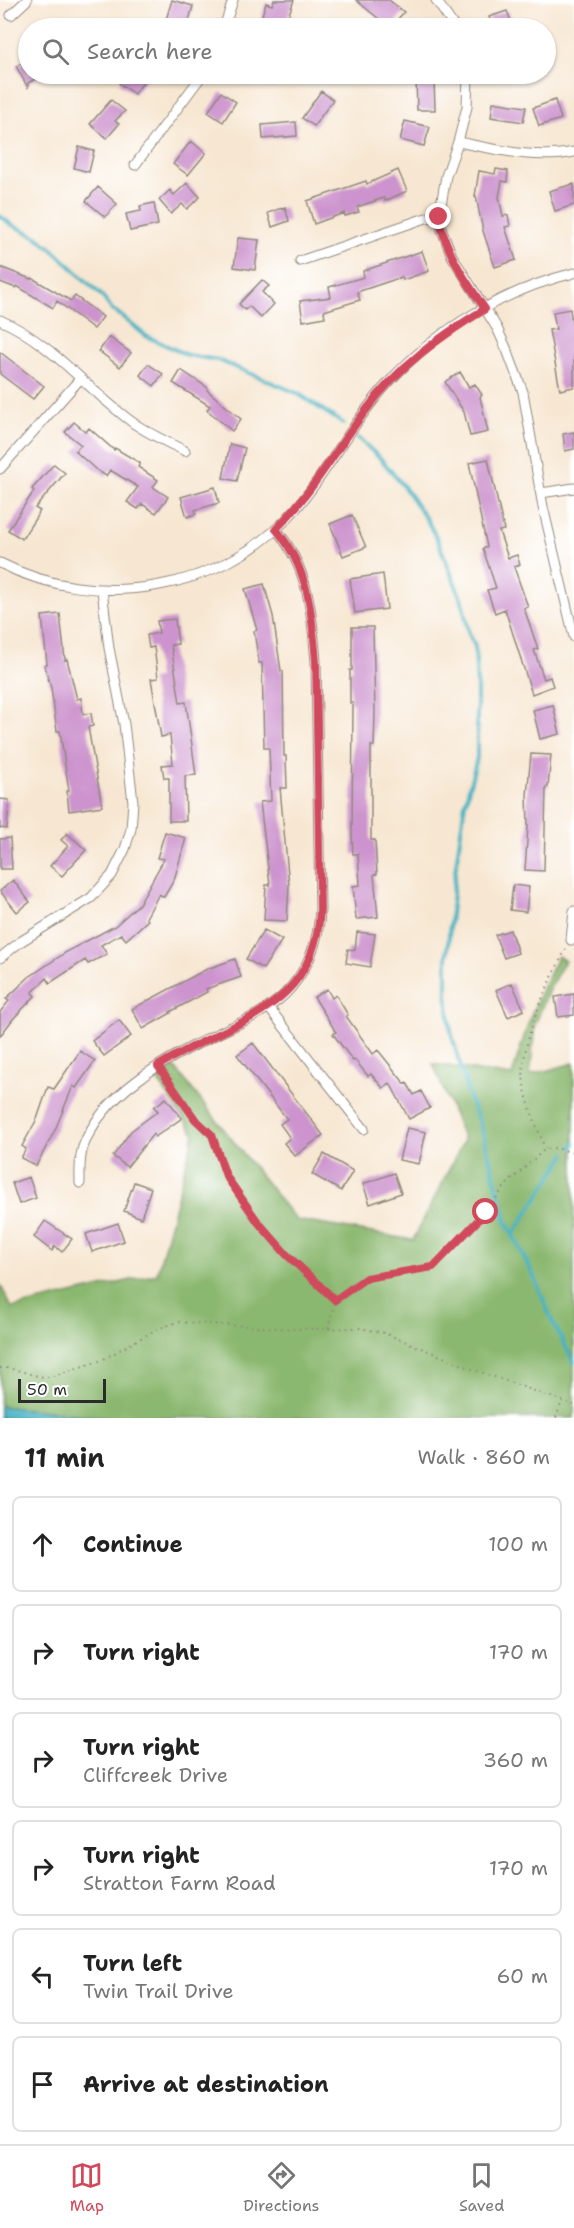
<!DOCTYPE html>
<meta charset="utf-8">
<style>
:root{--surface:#fff;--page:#f2f2f2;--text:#222;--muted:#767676;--line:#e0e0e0;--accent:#d1495b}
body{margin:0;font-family:"Shantell Sans",sans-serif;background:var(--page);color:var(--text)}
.scale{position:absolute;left:18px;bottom:15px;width:88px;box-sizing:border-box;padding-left:6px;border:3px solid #2b2b2b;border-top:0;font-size:16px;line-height:21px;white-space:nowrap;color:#2b2b2b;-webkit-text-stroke:4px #fff;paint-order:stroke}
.stop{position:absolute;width:18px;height:18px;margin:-14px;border:4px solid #d1495b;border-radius:50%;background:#fff}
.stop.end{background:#d1495b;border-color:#fff;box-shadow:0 2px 6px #0008}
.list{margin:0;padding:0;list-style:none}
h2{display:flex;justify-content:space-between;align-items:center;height:78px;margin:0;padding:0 24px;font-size:26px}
h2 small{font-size:20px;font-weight:400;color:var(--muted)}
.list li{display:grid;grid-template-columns:39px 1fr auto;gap:18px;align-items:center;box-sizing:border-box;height:96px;margin:0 12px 12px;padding:0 12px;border:2px solid var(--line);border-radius:9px}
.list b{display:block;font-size:22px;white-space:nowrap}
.list p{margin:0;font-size:20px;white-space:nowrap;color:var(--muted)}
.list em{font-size:20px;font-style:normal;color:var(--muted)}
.icon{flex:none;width:33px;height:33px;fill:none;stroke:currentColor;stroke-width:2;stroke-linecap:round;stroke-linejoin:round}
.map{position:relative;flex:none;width:574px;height:1418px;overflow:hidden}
.search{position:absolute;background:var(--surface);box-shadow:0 2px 4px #0004;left:18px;right:18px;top:18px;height:66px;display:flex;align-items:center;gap:15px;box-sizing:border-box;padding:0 21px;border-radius:33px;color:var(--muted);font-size:22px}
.sheet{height:726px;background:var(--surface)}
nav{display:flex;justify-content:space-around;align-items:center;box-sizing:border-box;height:84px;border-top:2px solid var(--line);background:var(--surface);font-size:16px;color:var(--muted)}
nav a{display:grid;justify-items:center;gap:3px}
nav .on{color:var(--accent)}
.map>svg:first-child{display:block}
.forest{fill:#8bb870;stroke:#5b724e;stroke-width:1.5}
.water{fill:#47b3c3;stroke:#396f77;stroke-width:1.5}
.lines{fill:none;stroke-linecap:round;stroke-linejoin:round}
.stream{stroke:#47b3c3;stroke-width:4}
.building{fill:#cc93ce}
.minor-casing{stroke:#91897e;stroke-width:11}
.path{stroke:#91897e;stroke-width:2;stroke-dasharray:1.5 4.5;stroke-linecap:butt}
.minor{stroke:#fff;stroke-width:9}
.route{stroke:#d1495b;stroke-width:8}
</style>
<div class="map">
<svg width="574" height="1418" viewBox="0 0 574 1418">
<rect width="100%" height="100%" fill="#fff"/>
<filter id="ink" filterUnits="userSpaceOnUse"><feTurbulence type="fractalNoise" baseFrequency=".0167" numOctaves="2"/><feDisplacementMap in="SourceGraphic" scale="12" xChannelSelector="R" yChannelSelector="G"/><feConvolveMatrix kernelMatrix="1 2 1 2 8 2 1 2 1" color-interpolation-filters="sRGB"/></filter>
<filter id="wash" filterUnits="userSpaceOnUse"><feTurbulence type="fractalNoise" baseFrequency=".008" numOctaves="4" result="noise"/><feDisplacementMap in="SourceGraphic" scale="24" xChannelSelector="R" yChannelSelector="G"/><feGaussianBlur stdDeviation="1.35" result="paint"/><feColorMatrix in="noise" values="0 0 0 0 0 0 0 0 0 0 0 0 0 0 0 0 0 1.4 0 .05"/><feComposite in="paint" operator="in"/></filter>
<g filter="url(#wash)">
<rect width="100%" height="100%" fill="#f7e7d2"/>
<!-- forest -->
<path class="forest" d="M 558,956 L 565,961 L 550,987 L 535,1025 L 530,1075 L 574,1063 L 574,1418 L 0,1418 L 0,1284 L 12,1308 L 157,1274 L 194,1133 L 154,1075 L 172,1064 L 296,1220 L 413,1240 L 464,1140 L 433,1064 L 512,1076 C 524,1034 537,994 558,956 Z"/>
<!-- water -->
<path class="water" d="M 0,1406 L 111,1418 L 0,1418 Z"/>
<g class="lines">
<!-- stream -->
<path class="stream" d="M 0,216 L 12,225 L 35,236 L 51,248 L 102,296 L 113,311 L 115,311 L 146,336 L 187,355 L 218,360 L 297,393 L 344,424
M 358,438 L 381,459 L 404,487 L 427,520 L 438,541 L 462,601 L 469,634 L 475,646 L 477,686 L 477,758 L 465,803 L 455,872 L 447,956 L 447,997 L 451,1032 L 470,1100 L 481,1126 L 506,1221 L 534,1277 L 553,1323 L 574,1362
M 572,1147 L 574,1144
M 513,1235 L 566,1154"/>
</g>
<g id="blocks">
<!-- building -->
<path class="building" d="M 172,0 L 193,6 L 187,28 L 165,23 Z
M 274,0 L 294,0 L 284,28 L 257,28 L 263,15 L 262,15 L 266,3 L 272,5 Z
M 356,0 L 389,0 L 404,12 L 390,28 Z
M 507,11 L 514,28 L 493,28 L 489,17 Z
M 28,60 L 28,74 L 45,74 L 28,83 L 28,88 L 16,66 Z
M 126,74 L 150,74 L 134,94 L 119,83 Z
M 416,79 L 434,79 L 435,110 L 417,110 Z
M 321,91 L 333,100 L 314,126 L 302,118 Z
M 221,92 L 236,102 L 223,122 L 208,112 Z
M 111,100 L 125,111 L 115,121 L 119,124 L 107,138 L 90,124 Z
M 555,100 L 561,119 L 539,126 L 533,108 Z
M 493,102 L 526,107 L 523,122 L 491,117 Z
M 405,121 L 430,127 L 424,146 L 400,140 Z
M 296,122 L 297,136 L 263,139 L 262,125 Z
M 191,141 L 206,153 L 188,175 L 173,164 Z
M 79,147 L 94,151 L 89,172 L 74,168 Z
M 496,169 L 508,171 L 507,182 L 502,181 L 499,197 L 503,216 L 508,215 L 510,226 L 505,227 L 516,260 L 495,267 L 483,231 L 476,196 L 475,196 L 479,171 L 495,174 Z
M 398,170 L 407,191 L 385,201 L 384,198 L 357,207 L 359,212 L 345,216 L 344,213 L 314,224 L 307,201 L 366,181 L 367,184 Z
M 187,183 L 200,197 L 187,209 L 182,204 L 171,214 L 159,200 L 170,190 L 174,195 Z
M 574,184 L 574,205 L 555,211 L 549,191 Z
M 98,187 L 117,204 L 105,217 L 86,201 Z
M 154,203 L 158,225 L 130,231 L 126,214 L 141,211 L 140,206 Z
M 285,207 L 289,221 L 272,227 L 268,213 Z
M 238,238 L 259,240 L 255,270 L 234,267 Z
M 422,251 L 429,271 L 403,280 L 402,277 L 357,292 L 360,300 L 324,311 L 325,317 L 303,321 L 300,301 L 331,297 L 329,287 L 364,277 L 363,271 Z
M 0,267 L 31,279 L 32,278 L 71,301 L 75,296 L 103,317 L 94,329 L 57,301 L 53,308 L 17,286 L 16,288 L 0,282 Z
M 262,280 L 269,286 L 262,292 L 274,304 L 261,318 L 249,306 L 245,310 L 239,304 Z
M 570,309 L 572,323 L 574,323 L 574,387 L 560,390 L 549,330 L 556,329 L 553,312 Z
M 109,337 L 131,353 L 120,367 L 99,351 Z
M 0,352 L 44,386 L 33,399 L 0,374 Z
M 148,364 L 163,374 L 154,386 L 140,375 Z
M 181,370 L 208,388 L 207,390 L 241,419 L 232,431 L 207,410 L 210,406 L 173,383 Z
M 460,372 L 469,387 L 475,384 L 482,395 L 480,397 L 488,432 L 470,436 L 464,412 L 445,382 Z
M 74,422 L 86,432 L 89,428 L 114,450 L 115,448 L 140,463 L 138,467 L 158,480 L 153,487 L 168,497 L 156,513 L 142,504 L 138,509 L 127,502 L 138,487 L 110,470 L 106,476 L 95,469 L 75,451 L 81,445 L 65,432 Z
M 574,432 L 574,449 L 565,451 L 563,434 Z
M 230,444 L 245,448 L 237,481 L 223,478 Z
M 488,459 L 504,530 L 499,531 L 508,558 L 517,555 L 520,565 L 514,567 L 528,607 L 524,608 L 538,649 L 534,650 L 544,679 L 550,677 L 553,686 L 532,694 L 505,609 L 495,613 L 487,590 L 496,588 L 483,549 L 487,547 L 469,463 Z
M 54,464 L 65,473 L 35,508 L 40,511 L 22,539 L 8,530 L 34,491 L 32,489 Z
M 215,487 L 219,503 L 195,510 L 196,514 L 187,517 L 181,497 Z
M 352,515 L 366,547 L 343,556 L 330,524 Z
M 383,574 L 387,609 L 355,613 L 350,579 Z
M 264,584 L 273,616 L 281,671 L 283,671 L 284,756 L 286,756 L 287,788 L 280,788 L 289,885 L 287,921 L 264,920 L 266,885 L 270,885 L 260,802 L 271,801 L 269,748 L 264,748 L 262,663 L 259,663 L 254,631 L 257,630 L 245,589 Z
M 60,614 L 65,660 L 67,659 L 77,699 L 81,698 L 83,714 L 91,713 L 93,726 L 88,727 L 102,806 L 69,811 L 67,791 L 69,791 L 60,731 L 57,731 L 51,688 L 44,665 L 47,664 L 42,616 Z
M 175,619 L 178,644 L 171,645 L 180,703 L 186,702 L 196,775 L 185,776 L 186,821 L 169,821 L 169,778 L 164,778 L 162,765 L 173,764 L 170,735 L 161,737 L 151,679 L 158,678 L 154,647 L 149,648 L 147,635 L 159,633 L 157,621 Z
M 352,627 L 373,627 L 375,713 L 374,746 L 371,746 L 371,840 L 375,840 L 377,874 L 374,875 L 378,917 L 356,919 L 353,886 L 360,885 L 358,854 L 353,854 L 352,835 L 353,703 L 350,703 L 350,670 L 352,670 Z
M 553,705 L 560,734 L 540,739 L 533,710 Z
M 531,754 L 551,755 L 548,787 L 546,787 L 544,871 L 525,870 L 528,826 L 527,795 Z
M 0,799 L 9,800 L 7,829 L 0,828 Z
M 165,832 L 186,838 L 174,880 L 164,897 L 159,894 L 146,918 L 148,920 L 126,940 L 121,934 L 101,945 L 107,954 L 88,964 L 85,960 L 50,983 L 47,978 L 32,993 L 35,996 L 13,1019 L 0,1036 L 0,1012 L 9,1001 L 6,999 L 29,977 L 68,951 L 115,926 L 139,904 L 164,859 L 157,858 Z
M 67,833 L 86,850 L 62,876 L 50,866 L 68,846 L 61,840 Z
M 10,838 L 12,869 L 0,869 L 0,839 Z
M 13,880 L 30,902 L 17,912 L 0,891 Z
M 513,885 L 529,887 L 526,912 L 510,910 Z
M 264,930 L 282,940 L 263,969 L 246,959 Z
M 510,930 L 518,953 L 504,958 L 495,935 Z
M 357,932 L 375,934 L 370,967 L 346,963 L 348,949 L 355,950 Z
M 235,959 L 241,977 L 206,989 L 207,992 L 170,1012 L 171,1013 L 143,1029 L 132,1009 L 207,969 Z
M 512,983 L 524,1010 L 508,1017 L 496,990 Z
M 327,989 L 332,998 L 336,995 L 348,1015 L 346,1016 L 373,1054 L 378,1050 L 405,1084 L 407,1083 L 414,1095 L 421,1091 L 430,1108 L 409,1119 L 390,1083 L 383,1088 L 371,1074 L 368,1076 L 355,1060 L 353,1061 L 333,1034 L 336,1032 L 314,997 Z
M 574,994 L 574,1015 L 558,1017 L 555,997 Z
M 119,1020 L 131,1036 L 104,1056 L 92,1041 Z
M 253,1043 L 323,1135 L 295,1156 L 284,1143 L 290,1138 L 280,1124 L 287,1119 L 237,1055 Z
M 80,1051 L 95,1061 L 76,1088 L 73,1086 L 55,1130 L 36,1166 L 21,1158 L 26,1149 L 22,1146 L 37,1119 L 48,1087 L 54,1089 Z
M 166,1098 L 182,1118 L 155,1137 L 153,1134 L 127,1167 L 113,1156 L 131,1131 L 158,1111 L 154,1107 Z
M 407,1128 L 426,1132 L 419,1164 L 399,1160 Z
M 324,1154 L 353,1171 L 341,1191 L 312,1174 Z
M 394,1173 L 401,1193 L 370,1204 L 363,1184 Z
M 29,1177 L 36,1198 L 19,1204 L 12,1183 Z
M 134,1182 L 151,1188 L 141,1218 L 124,1211 Z
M 45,1221 L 72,1239 L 62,1252 L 55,1246 L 52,1251 L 34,1237 Z
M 118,1223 L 124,1241 L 92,1252 L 86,1234 Z"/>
</g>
</g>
<g filter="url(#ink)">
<use href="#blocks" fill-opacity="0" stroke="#91897e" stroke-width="1.5"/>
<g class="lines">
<!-- minor casing -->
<g class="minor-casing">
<path id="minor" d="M 436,0 L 455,28
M 11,15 L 27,0
M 224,28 L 233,0
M 260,74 L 272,79
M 468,74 L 467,107 L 458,142 L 446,176 L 439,217 L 442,230 L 452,256 L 497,328 L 507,350 L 523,392 L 543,507 L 574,637
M 458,142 C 495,149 536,160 574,152
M 135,165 L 203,74
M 300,261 L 426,218 L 439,217
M 0,320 C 51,342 88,390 132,422 C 149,434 167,442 185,451
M 0,469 L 80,379
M 541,493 L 574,488
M 0,563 C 95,612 224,592 295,510 C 329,470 353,421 389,382 C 437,329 505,290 574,273
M 571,940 L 574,911
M 0,958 L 20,942 L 91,898 L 112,875 L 125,849 L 131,829 L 133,802 L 124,724 L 109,648 L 102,590
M 269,1008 L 364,1129
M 80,1183 C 80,1171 79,1158 83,1147 C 102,1093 168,1058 217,1034 C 240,1023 265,1013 284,995 C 308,971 319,942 320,909 L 316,662 C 312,612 309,569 276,529"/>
</g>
<!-- path -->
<path class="path" d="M 163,1073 L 195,1119 L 212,1135 L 227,1176 L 258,1222 L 286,1254 L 335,1300
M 545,1149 C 538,1128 527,1105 524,1083 C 518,1043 549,982 567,947
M 328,1328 L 335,1300 L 361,1280 L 427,1269 L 438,1263 L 486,1212 L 506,1185 L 545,1149 L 556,1148 L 574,1153
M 0,1368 C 18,1367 33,1378 50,1377 L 102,1360 L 157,1329 L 178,1322 L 294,1329 L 360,1328 L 384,1333 L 475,1370 L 574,1405
M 556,1418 L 562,1401"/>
<!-- minor -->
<use href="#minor" class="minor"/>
</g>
</g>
<g class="lines" filter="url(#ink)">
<!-- route -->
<path class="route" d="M 439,217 C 445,251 465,280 485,309 C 439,337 399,366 367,409 C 336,449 312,493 276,529 C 309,569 312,612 316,662 L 320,909 C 316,1012 229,1021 158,1066 L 195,1119 L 212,1135 L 226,1176 L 258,1222 L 286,1254 L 335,1300 L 366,1278 L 433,1267 L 486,1212"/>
</g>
</svg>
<div class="scale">50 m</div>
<div class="stop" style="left:486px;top:1212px"></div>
<div class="stop end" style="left:439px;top:217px"></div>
<div class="search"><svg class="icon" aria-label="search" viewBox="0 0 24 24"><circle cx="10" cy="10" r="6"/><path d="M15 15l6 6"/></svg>Search here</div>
</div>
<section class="sheet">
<h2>11 min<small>Walk · 860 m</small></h2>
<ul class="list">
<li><svg class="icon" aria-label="ahead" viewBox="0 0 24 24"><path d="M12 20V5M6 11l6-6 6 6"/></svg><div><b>Continue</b></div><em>100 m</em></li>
<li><svg class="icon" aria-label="right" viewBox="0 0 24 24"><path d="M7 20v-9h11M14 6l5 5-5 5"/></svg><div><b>Turn right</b></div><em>170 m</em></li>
<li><svg class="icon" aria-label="right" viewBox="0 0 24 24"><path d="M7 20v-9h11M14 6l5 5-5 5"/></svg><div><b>Turn right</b><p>Cliffcreek Drive</p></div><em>360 m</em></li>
<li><svg class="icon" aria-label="right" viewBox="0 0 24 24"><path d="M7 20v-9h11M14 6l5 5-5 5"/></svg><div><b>Turn right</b><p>Stratton Farm Road</p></div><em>170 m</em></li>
<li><svg class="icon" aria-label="left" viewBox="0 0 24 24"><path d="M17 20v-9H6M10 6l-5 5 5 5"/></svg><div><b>Turn left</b><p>Twin Trail Drive</p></div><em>60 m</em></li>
<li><svg class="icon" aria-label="arrive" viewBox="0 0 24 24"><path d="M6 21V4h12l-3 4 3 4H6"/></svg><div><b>Arrive at destination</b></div></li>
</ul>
</section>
<nav>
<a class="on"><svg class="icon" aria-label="map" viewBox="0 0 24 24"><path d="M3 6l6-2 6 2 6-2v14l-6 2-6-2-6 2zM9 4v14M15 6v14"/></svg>Map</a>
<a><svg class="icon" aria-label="directions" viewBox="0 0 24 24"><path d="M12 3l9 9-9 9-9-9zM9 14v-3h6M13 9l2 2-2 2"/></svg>Directions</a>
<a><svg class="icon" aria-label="saved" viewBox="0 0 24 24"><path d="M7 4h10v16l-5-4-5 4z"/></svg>Saved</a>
</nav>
